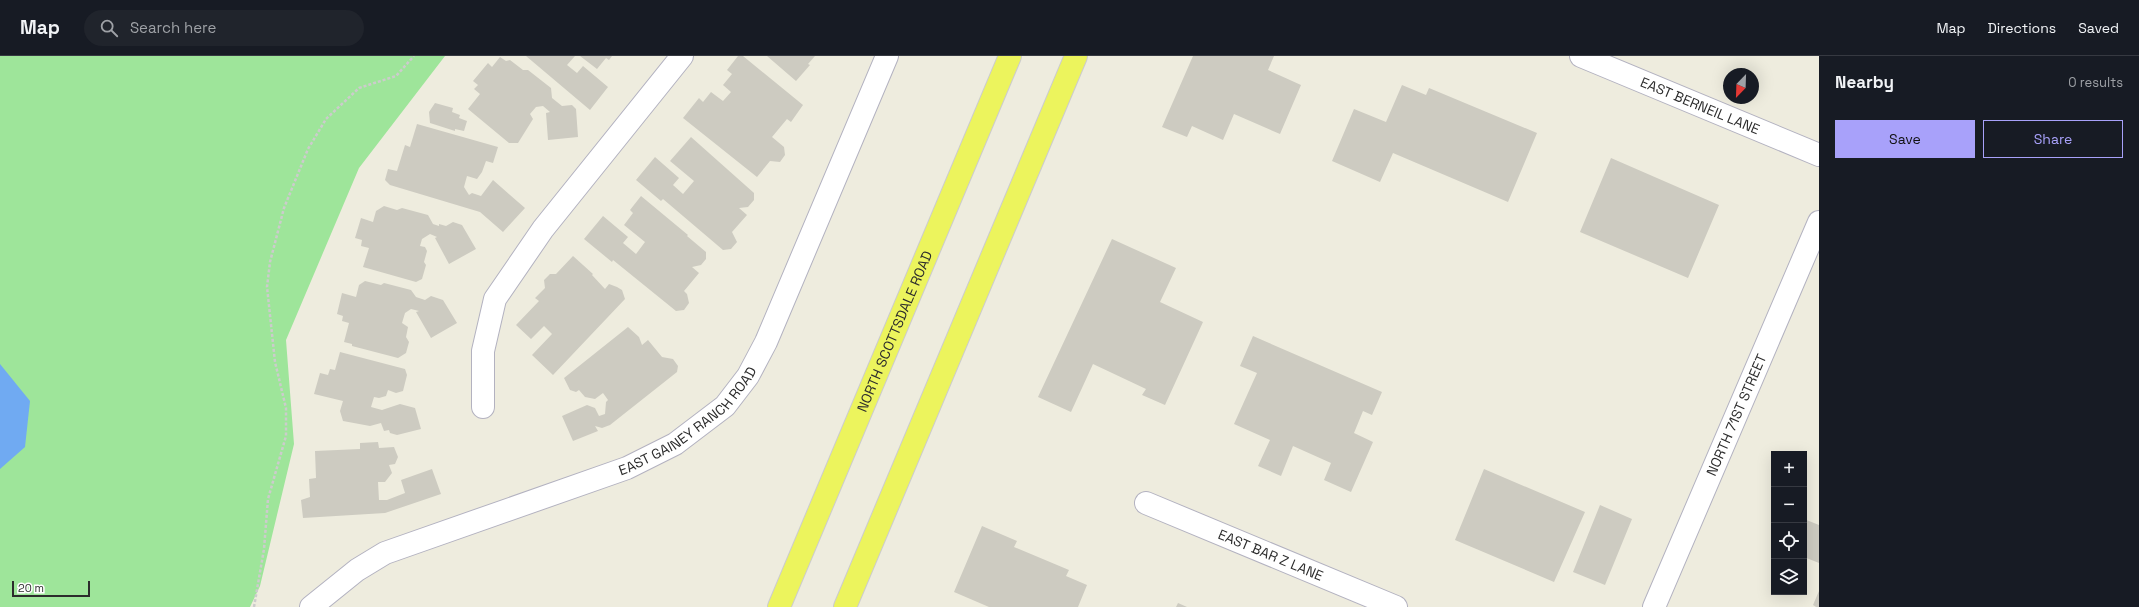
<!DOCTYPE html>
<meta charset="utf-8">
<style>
:root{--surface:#171b24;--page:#20242c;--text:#f1f3f6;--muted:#9ea1a6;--line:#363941;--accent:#a8a1fa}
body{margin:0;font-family:"Space Grotesk",sans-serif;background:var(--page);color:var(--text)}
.controls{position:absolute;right:12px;bottom:12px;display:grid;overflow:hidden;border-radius:0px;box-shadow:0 4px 16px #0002}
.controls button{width:36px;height:36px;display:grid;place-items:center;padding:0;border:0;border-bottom:1px solid var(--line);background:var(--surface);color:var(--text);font:20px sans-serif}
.compass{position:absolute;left:1723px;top:12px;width:36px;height:36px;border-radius:50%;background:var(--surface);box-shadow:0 4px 16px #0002;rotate:203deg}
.scale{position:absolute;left:12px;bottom:10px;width:78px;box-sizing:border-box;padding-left:4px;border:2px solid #2c2c2c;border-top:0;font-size:11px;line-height:14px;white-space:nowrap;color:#2c2c2c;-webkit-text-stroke:3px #fff;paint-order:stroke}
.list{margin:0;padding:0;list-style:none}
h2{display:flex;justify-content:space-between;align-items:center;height:52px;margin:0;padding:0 16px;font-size:17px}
h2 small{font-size:13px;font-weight:400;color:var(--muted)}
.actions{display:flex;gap:8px;padding:12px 16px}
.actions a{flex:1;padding:9px 0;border:1px solid var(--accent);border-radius:0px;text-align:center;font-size:14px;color:var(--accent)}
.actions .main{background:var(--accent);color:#111}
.icon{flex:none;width:22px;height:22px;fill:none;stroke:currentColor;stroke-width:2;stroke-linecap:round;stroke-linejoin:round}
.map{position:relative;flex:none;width:1819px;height:551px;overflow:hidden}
header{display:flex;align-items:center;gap:24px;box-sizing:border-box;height:56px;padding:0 20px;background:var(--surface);border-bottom:1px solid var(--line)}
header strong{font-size:19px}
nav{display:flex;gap:22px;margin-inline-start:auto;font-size:14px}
.search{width:280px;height:36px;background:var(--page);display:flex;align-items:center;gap:10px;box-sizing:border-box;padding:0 14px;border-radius:22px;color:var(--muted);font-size:15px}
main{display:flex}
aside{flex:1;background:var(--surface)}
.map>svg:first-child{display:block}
.green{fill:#9ee59a}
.water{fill:#70aaf2}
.building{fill:#cdcbc1}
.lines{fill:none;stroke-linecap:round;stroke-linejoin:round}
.minor-casing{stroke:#b3b2c0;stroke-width:24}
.major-casing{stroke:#ccc;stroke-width:24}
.path{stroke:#ccc;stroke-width:2.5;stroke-dasharray:3 2;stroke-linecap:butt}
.minor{stroke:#fff;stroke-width:22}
.major{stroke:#ecf45d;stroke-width:22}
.labels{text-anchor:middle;stroke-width:4;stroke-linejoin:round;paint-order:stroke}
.street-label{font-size:14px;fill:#2c2c2c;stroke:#fff}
</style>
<header>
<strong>Map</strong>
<div class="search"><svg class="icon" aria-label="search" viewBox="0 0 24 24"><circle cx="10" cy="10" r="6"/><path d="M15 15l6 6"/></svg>Search here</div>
<nav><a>Map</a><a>Directions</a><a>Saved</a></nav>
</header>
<main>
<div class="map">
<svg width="1819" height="551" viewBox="0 0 1819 551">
<rect width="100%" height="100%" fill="#eeecde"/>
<!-- green -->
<path class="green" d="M 0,0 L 445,0 L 359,112 L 286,284 L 294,388 L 260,530 L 250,551 L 0,551 Z"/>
<!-- water -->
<path class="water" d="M 0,308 L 30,345 L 25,391 L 0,413 Z"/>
<!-- building -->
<path class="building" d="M 526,0 L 575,0 L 567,9 L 577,17 L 583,10 L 608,31 L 590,54 Z
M 580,0 L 612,0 L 609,4 L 606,2 L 597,13 Z
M 738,0 L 743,0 L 803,49 L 791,66 L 787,63 L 772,81 L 784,91 L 785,99 L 780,106 L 770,105 L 757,121 L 683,62 L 699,42 L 703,46 L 711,36 L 723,45 L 731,36 L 723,29 L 732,18 L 727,14 Z
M 767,0 L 815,0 L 808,8 L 810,9 L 796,25 Z
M 1193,0 L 1274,0 L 1268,14 L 1301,29 L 1280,78 L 1234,58 L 1223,84 L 1192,70 L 1187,81 L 1162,71 Z
M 500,1 L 506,5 L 510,4 L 523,14 L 528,14 L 551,32 L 552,42 L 562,50 L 572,49 L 576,53 L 578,81 L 548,84 L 546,57 L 550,56 L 543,50 L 536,51 L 530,58 L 533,63 L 518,87 L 509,87 L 468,53 L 480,38 L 474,33 L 478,29 L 473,25 L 488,7 L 492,11 Z
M 1402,29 L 1426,39 L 1429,32 L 1537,77 L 1508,146 L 1393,97 L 1380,126 L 1332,105 L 1354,53 L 1386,66 Z
M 435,47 L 453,52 L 452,56 L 460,59 L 459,62 L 467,65 L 464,75 L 455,73 L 455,75 L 430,67 L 429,56 Z
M 417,68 L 498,91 L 493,107 L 486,105 L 482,116 L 477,123 L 467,120 L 464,131 L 469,139 L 472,137 L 481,140 L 493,124 L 525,152 L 503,176 L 480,156 L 390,129 L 385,124 L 388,113 L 397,115 L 405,89 L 410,91 Z
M 691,81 L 754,137 L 754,144 L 748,151 L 739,152 L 747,159 L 732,176 L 737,186 L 731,193 L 723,194 L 663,143 L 661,145 L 636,124 L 655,101 L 679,122 L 673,129 L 683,138 L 694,125 L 670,105 Z
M 1611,102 L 1719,149 L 1688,222 L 1580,176 Z
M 641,140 L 688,179 L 687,180 L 706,196 L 706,203 L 701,209 L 692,211 L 699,217 L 684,235 L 687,238 L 689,247 L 684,254 L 676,255 L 613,204 L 612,206 L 584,183 L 603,160 L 628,181 L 623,187 L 636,198 L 645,186 L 624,169 L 633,157 L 630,154 Z
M 384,150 L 397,154 L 402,152 L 428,159 L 433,168 L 439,170 L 439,168 L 446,170 L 453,166 L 462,169 L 476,193 L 449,208 L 435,182 L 437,181 L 430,178 L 422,183 L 420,190 L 425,191 L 427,195 L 424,206 L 426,209 L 422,223 L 416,226 L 363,211 L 369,192 L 361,190 L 362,184 L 355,182 L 361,162 L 373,166 L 376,155 Z
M 1112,183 L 1176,212 L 1160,246 L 1203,266 L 1165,349 L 1142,339 L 1146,333 L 1093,308 L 1071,356 L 1038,341 Z
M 573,200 L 593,218 L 592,219 L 605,233 L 609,228 L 617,231 L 622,234 L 625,243 L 553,319 L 532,299 L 552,278 L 544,270 L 531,283 L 516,269 L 539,245 L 535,242 L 545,232 L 544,224 L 550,218 L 556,218 Z
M 365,225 L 381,229 L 384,227 L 411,234 L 416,241 L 425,244 L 431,240 L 443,244 L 457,267 L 431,282 L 416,256 L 419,255 L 411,253 L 405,257 L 402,267 L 408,271 L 406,281 L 409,286 L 406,297 L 398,302 L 352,290 L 352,288 L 344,286 L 349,267 L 342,265 L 343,260 L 337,258 L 342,237 L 356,241 L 359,229 Z
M 628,271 L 639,281 L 642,289 L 648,284 L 662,301 L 673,303 L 678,310 L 677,316 L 610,369 L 602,372 L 595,370 L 598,375 L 573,385 L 562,360 L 587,349 L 595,352 L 599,360 L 605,358 L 606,346 L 608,344 L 603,337 L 595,343 L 585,341 L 579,334 L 576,336 L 570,334 L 564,322 Z
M 1253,280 L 1382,336 L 1372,359 L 1363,355 L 1354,377 L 1373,386 L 1351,436 L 1324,424 L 1331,407 L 1293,390 L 1281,420 L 1258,410 L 1270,384 L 1234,368 L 1257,317 L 1240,310 Z
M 340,296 L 405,313 L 407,319 L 403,335 L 396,337 L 388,334 L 386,340 L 379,342 L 374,341 L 371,351 L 382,354 L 400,348 L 415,352 L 421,373 L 397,379 L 390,377 L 389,374 L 384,375 L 381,367 L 370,370 L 343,365 L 340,355 L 343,345 L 314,338 L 320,317 L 328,319 L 330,313 L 335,314 Z
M 378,386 L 379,392 L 394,391 L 398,401 L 395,408 L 389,409 L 392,417 L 385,426 L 378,426 L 379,444 L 387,444 L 405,437 L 401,424 L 432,413 L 441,438 L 385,457 L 303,462 L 301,444 L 310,441 L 309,423 L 316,422 L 315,395 L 360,393 L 360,387 Z
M 1484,413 L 1585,456 L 1554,526 L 1455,484 Z
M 1600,449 L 1632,463 L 1605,529 L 1573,516 Z
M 1804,463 L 1819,469 L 1819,507 L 1804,501 Z
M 982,470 L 1017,485 L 1014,491 L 1069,514 L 1066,520 L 1087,529 L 1078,551 L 989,551 L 954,536 Z
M 1819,535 L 1819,551 L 1816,551 L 1813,549 Z
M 1178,547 L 1187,551 L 1176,551 Z"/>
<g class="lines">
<!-- minor casing -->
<g class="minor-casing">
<g id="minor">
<path id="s1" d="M 1581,0 L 1819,99"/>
<path d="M 483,351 L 483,295 L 495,243 L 543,173 L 682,0"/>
<path id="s2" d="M 1146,447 L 1396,551"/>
<path id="s3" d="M 311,551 L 357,514 L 385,497 L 627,412 L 675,388 L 725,350 L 748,320 L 766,286 L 887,0"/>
<path id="s4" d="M 1654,551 L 1819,166"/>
</g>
</g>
<!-- major casing -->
<g class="major-casing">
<g id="major">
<path id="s5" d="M 779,551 L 1010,0"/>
<path d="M 845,551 L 1076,0"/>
</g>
</g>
<!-- path -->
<path class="path" d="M 254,551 L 264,493 L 268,443 L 286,380 L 286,352 L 275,306 L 267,231 L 270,206 L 284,152 L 308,93 L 326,63 L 359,32 L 396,20 L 414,0"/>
<!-- minor -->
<use href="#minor" class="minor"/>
<!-- major -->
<use href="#major" class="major"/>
</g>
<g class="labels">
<!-- street labels -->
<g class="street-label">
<text dy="5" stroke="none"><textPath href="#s1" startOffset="129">EAST BERNEIL LANE</textPath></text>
<text dy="5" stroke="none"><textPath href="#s5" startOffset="299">NORTH SCOTTSDALE ROAD</textPath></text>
<text dy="5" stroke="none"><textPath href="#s4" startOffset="209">NORTH 71ST STREET</textPath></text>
<text dy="5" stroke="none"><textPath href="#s3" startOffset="426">EAST GAINEY RANCH ROAD</textPath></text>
<text dy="5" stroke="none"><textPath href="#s2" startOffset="135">EAST BAR Z LANE</textPath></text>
</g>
</g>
</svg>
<div class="controls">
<button>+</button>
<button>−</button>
<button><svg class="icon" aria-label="locate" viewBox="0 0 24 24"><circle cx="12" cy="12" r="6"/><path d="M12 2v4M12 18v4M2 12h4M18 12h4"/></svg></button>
<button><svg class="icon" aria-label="layers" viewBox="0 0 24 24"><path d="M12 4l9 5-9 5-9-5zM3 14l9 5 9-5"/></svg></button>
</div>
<svg class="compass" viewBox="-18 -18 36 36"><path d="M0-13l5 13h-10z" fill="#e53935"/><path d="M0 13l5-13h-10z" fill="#9ea1a6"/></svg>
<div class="scale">20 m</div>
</div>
<aside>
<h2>Nearby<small>0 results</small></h2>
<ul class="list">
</ul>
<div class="actions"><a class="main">Save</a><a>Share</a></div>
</aside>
</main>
